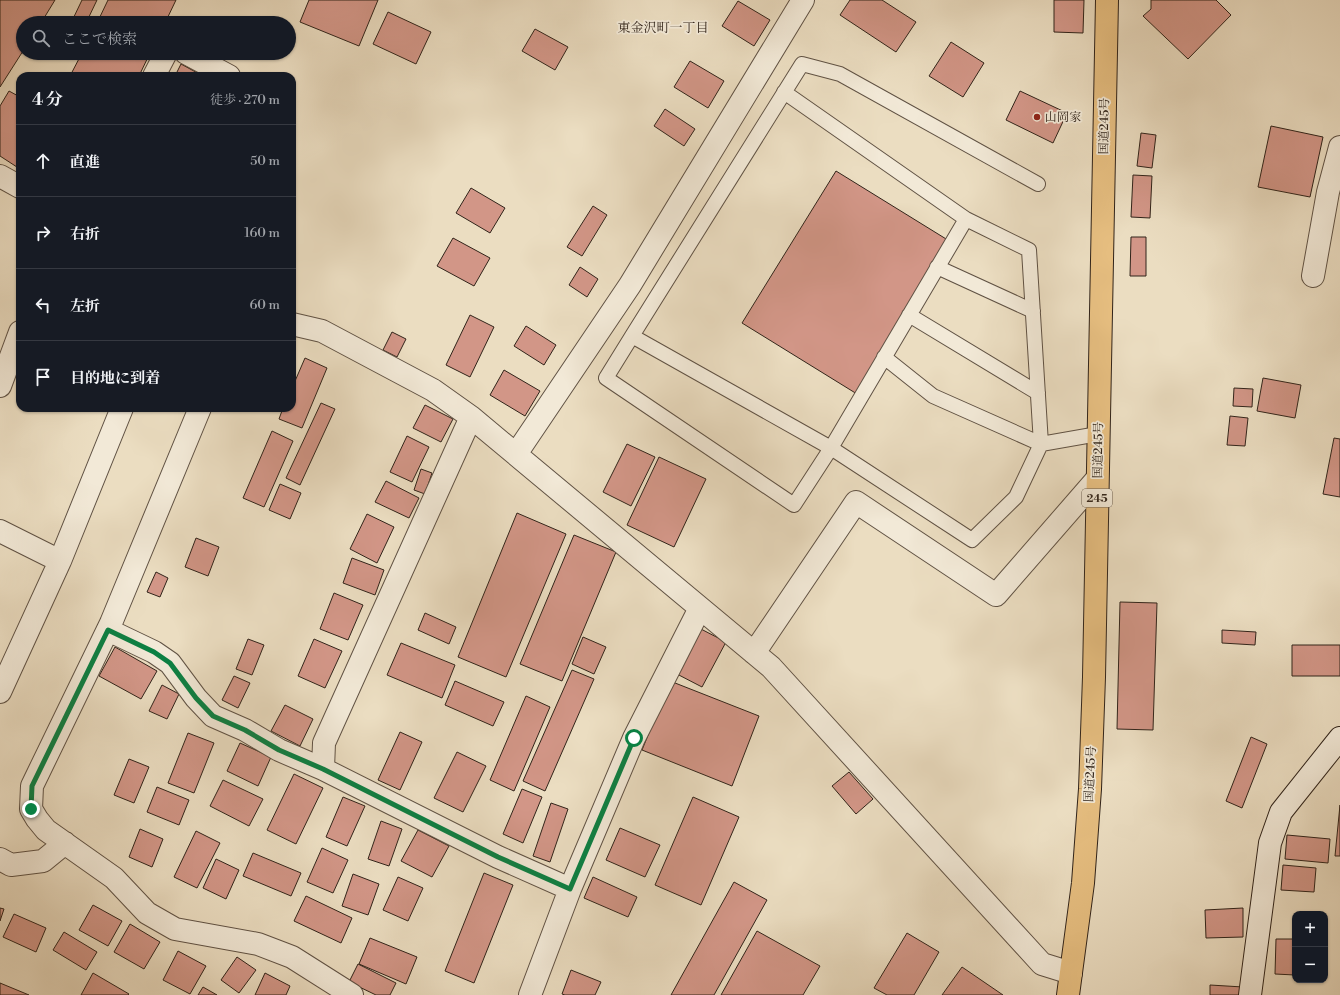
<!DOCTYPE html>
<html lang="ja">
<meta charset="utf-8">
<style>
:root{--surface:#171b24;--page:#242831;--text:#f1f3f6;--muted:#9ea1a6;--line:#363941}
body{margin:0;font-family:"Libre Bodoni","Noto Serif JP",serif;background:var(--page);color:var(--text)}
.controls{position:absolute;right:12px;bottom:12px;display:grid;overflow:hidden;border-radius:8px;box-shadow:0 1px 3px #0004}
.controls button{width:36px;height:36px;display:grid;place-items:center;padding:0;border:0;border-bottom:1px solid var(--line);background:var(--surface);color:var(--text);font:20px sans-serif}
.stop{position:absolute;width:12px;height:12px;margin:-9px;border:3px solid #0b8043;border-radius:50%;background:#fff}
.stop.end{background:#0b8043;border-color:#fff;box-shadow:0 1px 4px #0008}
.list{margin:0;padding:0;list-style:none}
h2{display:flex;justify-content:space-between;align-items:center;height:52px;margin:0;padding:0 16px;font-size:17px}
h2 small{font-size:13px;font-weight:400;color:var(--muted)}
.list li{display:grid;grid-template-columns:26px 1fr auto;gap:12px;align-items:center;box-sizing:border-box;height:72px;padding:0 16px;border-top:1px solid var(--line)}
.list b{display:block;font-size:15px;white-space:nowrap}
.list em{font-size:13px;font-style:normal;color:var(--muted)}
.icon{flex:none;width:22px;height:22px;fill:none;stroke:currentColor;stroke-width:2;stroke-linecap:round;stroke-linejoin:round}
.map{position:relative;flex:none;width:1340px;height:995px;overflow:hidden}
.search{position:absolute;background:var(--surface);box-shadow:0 1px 3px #0004;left:16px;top:16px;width:280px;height:44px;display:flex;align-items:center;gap:10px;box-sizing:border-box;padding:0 14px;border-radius:22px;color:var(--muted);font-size:15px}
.panel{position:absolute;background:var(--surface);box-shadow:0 1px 3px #0004;left:16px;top:72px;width:280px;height:340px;border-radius:12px}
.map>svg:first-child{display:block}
.building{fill:#d29687;stroke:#31241a}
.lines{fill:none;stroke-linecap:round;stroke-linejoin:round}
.lane-casing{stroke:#605244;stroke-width:16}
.street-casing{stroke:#605244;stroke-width:24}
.secondary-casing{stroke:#31241a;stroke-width:24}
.highway-casing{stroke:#31241a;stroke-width:24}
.lane{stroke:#f2e9d7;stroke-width:14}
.street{stroke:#f2e9d7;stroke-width:22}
.secondary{stroke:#f2e9d7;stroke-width:22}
.highway{stroke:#e6be80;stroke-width:22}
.route{stroke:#0b8043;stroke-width:5}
.poi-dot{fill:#8f2418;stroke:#f2e9d7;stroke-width:1.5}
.labels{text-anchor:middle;stroke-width:3.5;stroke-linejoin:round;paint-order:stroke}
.shield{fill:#f2e9d7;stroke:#6b5f53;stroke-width:1}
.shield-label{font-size:11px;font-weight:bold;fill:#31241a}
.poi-label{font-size:12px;fill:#31241a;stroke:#f2e9d7;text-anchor:start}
.street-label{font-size:12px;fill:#31241a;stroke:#f2e9d7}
.neighbourhood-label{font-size:13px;fill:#31241a;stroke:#f2e9d7}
</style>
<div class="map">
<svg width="1340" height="995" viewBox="0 0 1340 995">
<rect width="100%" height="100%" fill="#ebddc1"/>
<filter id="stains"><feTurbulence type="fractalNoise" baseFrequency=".005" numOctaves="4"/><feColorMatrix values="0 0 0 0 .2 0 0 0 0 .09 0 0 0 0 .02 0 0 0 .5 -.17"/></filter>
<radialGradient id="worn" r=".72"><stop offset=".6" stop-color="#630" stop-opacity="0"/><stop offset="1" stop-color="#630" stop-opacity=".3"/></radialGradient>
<!-- building -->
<path class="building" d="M 0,0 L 55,0 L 41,23 L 23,23 L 23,51 L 0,87 Z
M 82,0 L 97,0 L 86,23 L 71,23 Z
M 108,0 L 176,0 L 165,23 L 97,23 Z
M 309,0 L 378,0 L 359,46 L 300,22 Z
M 850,0 L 882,0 L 916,22 L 896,52 L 840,15 Z
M 1054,0 L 1084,0 L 1083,33 L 1054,32 Z
M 1151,0 L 1216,0 L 1231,15 L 1188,59 L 1143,16 L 1151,9 Z
M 738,1 L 770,20 L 754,46 L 722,26 Z
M 388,12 L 431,32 L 416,64 L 373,44 Z
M 535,29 L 568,47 L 555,70 L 522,51 Z
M 951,42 L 984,63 L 963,97 L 929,76 Z
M 82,53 L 150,53 L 139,76 L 70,76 Z
M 690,61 L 724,81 L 708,108 L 674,87 Z
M 181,64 L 203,76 L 175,76 Z
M 9,91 L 20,97 L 20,169 L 0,156 L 0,106 Z
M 1020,91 L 1067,113 L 1053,143 L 1006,120 Z
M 665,109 L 695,129 L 684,146 L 654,126 Z
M 1271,126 L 1323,137 L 1310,197 L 1258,187 Z
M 1141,133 L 1156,135 L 1152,168 L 1137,166 Z
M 836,171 L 951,242 L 857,394 L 742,323 Z
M 1133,175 L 1152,176 L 1150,218 L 1131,217 Z
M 471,188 L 505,208 L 490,233 L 456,213 Z
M 593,206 L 607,215 L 582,256 L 567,247 Z
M 1131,237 L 1146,237 L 1146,276 L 1130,276 Z
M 453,238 L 490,258 L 474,286 L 437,266 Z
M 580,267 L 598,279 L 587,297 L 569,285 Z
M 470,315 L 494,327 L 470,377 L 446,365 Z
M 526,326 L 556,345 L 544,365 L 514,346 Z
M 392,332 L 406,339 L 397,357 L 383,350 Z
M 305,358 L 327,368 L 302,428 L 279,419 L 283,408 L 292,408 L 292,388 Z
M 504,370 L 540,391 L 525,416 L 490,395 Z
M 1263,378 L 1301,385 L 1295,418 L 1257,411 Z
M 1234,388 L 1253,389 L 1252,407 L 1233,406 Z
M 321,403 L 335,409 L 300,485 L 286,478 Z
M 425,405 L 453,419 L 441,442 L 413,428 Z
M 1230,416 L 1248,418 L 1245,446 L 1227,445 Z
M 272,431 L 293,441 L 264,507 L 243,498 Z
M 407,436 L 429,447 L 412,482 L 390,472 Z
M 1334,438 L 1340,439 L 1340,497 L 1323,494 Z
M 627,444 L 655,457 L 631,506 L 603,492 Z
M 659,457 L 706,479 L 674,547 L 627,525 Z
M 421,469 L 432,473 L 425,494 L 414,490 Z
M 386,481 L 419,498 L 409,518 L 375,502 Z
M 280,484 L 301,493 L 290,519 L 269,510 Z
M 517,513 L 566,534 L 506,677 L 458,657 Z
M 367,514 L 394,527 L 377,563 L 350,549 Z
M 574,535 L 616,552 L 562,681 L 520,664 Z
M 196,538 L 219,547 L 208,576 L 185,567 Z
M 352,558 L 384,570 L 375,595 L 343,583 Z
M 156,572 L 168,578 L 160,597 L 147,592 Z
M 334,593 L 363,605 L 348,640 L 320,629 Z
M 1120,602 L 1157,603 L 1153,730 L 1117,729 Z
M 425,613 L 456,627 L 449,644 L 418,630 Z
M 699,628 L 726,642 L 702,687 L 675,673 Z
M 1222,630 L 1256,632 L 1255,645 L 1222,643 Z
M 583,637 L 606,647 L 594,674 L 572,664 Z
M 248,639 L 264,645 L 252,675 L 236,669 Z
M 314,639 L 342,651 L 325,688 L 298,676 Z
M 401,643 L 455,665 L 442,698 L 387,675 Z
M 1292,645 L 1340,645 L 1340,676 L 1292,676 Z
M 115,647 L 157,671 L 141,699 L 99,676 Z
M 572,670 L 594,679 L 545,791 L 523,781 Z
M 234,676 L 250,683 L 238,708 L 222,700 Z
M 455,681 L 504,702 L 493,726 L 445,705 Z
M 670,681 L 759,716 L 732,786 L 642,750 Z
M 162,685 L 179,694 L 167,719 L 149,711 Z
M 526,696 L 550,707 L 514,791 L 490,780 Z
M 285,705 L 313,719 L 300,746 L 271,731 Z
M 400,732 L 422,742 L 400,790 L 378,780 Z
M 188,733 L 214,743 L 194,793 L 168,783 Z
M 1251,737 L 1267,744 L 1242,808 L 1226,801 Z
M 240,743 L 271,757 L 258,786 L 227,771 Z
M 457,752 L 486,766 L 463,812 L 434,798 Z
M 129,759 L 149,767 L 134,803 L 114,795 Z
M 849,772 L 873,799 L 856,814 L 832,786 Z
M 294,774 L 323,788 L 296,844 L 267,830 Z
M 223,780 L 263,799 L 249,826 L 210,806 Z
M 157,787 L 189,800 L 179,825 L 147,812 Z
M 522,789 L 542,797 L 523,843 L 503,834 Z
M 343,797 L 365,806 L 347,846 L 326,837 Z
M 693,797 L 739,817 L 701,905 L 655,885 Z
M 551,803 L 568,809 L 550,862 L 533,856 Z
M 1340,805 L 1340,856 L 1335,856 Z
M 381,821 L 402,829 L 389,866 L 368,859 Z
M 620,828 L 660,845 L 645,877 L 606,860 Z
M 140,829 L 163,839 L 152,867 L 129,857 Z
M 418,830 L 449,846 L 432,877 L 401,861 Z
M 196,831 L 220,843 L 197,888 L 174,877 Z
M 1287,835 L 1330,839 L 1328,863 L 1285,859 Z
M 322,848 L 348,860 L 333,893 L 307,882 Z
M 253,853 L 301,873 L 291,896 L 243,876 Z
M 216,859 L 239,870 L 226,899 L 203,888 Z
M 1283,865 L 1316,868 L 1314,892 L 1281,890 Z
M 484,873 L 513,885 L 474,983 L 445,971 Z
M 353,874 L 379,884 L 368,915 L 342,906 Z
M 398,877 L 423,888 L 408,921 L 383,910 Z
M 593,877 L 637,897 L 628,917 L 584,898 Z
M 734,882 L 767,900 L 714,995 L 671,995 Z
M 306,896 L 352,918 L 341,943 L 294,921 Z
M 93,905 L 122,921 L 108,946 L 79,930 Z
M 0,908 L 4,909 L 0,921 Z
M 1243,908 L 1243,937 L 1206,938 L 1205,910 Z
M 14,914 L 46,928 L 36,952 L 3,937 Z
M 130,924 L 160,942 L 144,969 L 114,952 Z
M 757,931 L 820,966 L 803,995 L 721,995 Z
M 64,932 L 97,952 L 86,970 L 53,950 Z
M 907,933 L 939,952 L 914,995 L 887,995 L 874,988 Z
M 370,938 L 417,957 L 406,984 L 359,964 Z
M 1276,939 L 1295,939 L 1295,975 L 1275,974 Z
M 1325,940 L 1327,940 L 1326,976 L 1325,976 Z
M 178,951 L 206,966 L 190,994 L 163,980 Z
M 237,957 L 256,970 L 239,993 L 221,980 Z
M 358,964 L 396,983 L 390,995 L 376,995 L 349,982 Z
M 962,967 L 1003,995 L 942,995 Z
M 571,970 L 601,982 L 595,995 L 565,995 L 562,994 Z
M 93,973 L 129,994 L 128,995 L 81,995 Z
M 265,973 L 290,986 L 286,995 L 255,995 Z
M 0,983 L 29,995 L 0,995 Z
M 1210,985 L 1243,987 L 1242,995 L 1210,995 Z
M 203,987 L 217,995 L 198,995 Z"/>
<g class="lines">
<!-- lane casing -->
<g class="lane-casing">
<path id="lane" d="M 784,92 L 966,219
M 937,267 L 1033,311
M 909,315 L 1038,393
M 632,336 L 831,448 L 972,540 L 1016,497 L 1041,444 L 1029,250 L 966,219 L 831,448 L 794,505 L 606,378 L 632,336 L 802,64 L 840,74 L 1038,184
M 884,357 L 933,396 L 1041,444 L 1098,434"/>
</g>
<!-- street casing -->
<g class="street-casing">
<path id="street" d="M 186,53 L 229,76
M 154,76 L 166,53
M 0,176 L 20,187
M 1313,276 L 1328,192 L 1340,147
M 292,324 L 322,331 L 433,390 L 471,417 L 771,667 L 1042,964 L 1071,973
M 0,386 L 20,332
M 200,408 L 111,623 L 32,786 L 31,809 L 37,819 L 46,830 L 114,878 L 147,913 L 175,929 L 258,944 L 292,957 L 352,995
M 471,417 L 324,743 L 323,769 L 498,857 L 570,889 L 530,995
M 516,454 L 630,285 L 803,0
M 0,531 L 60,561 L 0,692
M 60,561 L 122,408
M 108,630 L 154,652 L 170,663 L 196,698 L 213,716 L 245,730 L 279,750 L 323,769
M 754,653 L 856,502 L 996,595 L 1097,479
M 0,859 L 11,865 L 43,861 L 65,843
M 570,889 L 634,738 L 700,608"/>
</g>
<!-- secondary casing -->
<g class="secondary-casing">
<path id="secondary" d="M 1250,995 L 1270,843 L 1281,812 L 1340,738"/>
</g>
<!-- highway casing -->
<g class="highway-casing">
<path id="highway" d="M 1068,995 L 1083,883 L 1090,789 L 1094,677 L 1107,0"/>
</g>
<!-- lane -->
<use href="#lane" class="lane"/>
<!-- street -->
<use href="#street" class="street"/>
<!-- secondary -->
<use href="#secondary" class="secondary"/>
<!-- highway -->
<use href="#highway" class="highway"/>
</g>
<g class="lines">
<!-- route -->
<path class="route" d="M 31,809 L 32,786 L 108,630 L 154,652 L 170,663 L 196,698 L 213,716 L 245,730 L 279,750 L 323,769 L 498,857 L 570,889 L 634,738"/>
</g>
<!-- markers -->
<circle class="poi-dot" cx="1037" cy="117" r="4"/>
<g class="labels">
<!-- shield labels -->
<rect class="shield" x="1082" y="489" width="30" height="18" rx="3"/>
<g class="shield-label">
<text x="1097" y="502">245</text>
</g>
<!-- poi labels -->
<g class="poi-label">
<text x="1045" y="121">山岡家</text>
</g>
<!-- street labels -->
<g class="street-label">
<text transform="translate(1104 126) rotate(-89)" y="4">国道245号</text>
<text transform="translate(1098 450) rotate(-89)" y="4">国道245号</text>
<text transform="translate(1090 774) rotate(-87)" y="4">国道245号</text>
</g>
<!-- neighbourhood labels -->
<g class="neighbourhood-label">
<text x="663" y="32">東金沢町一丁目</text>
</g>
</g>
<rect width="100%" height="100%" filter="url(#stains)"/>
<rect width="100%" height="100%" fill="url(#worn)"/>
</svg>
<div class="controls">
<button>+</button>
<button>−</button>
</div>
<div class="stop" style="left:634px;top:738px"></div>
<div class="stop end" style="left:31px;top:809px"></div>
<div class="search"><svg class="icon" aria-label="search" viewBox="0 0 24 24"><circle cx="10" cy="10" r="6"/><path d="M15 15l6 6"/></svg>ここで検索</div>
<section class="panel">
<h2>4 分<small>徒歩 · 270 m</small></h2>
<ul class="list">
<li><svg class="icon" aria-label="ahead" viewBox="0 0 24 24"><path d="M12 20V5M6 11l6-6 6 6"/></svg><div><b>直進</b></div><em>50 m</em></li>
<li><svg class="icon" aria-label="right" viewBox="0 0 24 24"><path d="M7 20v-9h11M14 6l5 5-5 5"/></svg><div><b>右折</b></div><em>160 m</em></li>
<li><svg class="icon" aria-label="left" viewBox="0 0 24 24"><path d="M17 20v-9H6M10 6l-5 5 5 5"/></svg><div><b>左折</b></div><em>60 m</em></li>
<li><svg class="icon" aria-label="arrive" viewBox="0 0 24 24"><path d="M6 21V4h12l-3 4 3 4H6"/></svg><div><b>目的地に到着</b></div></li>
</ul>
</section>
</div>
